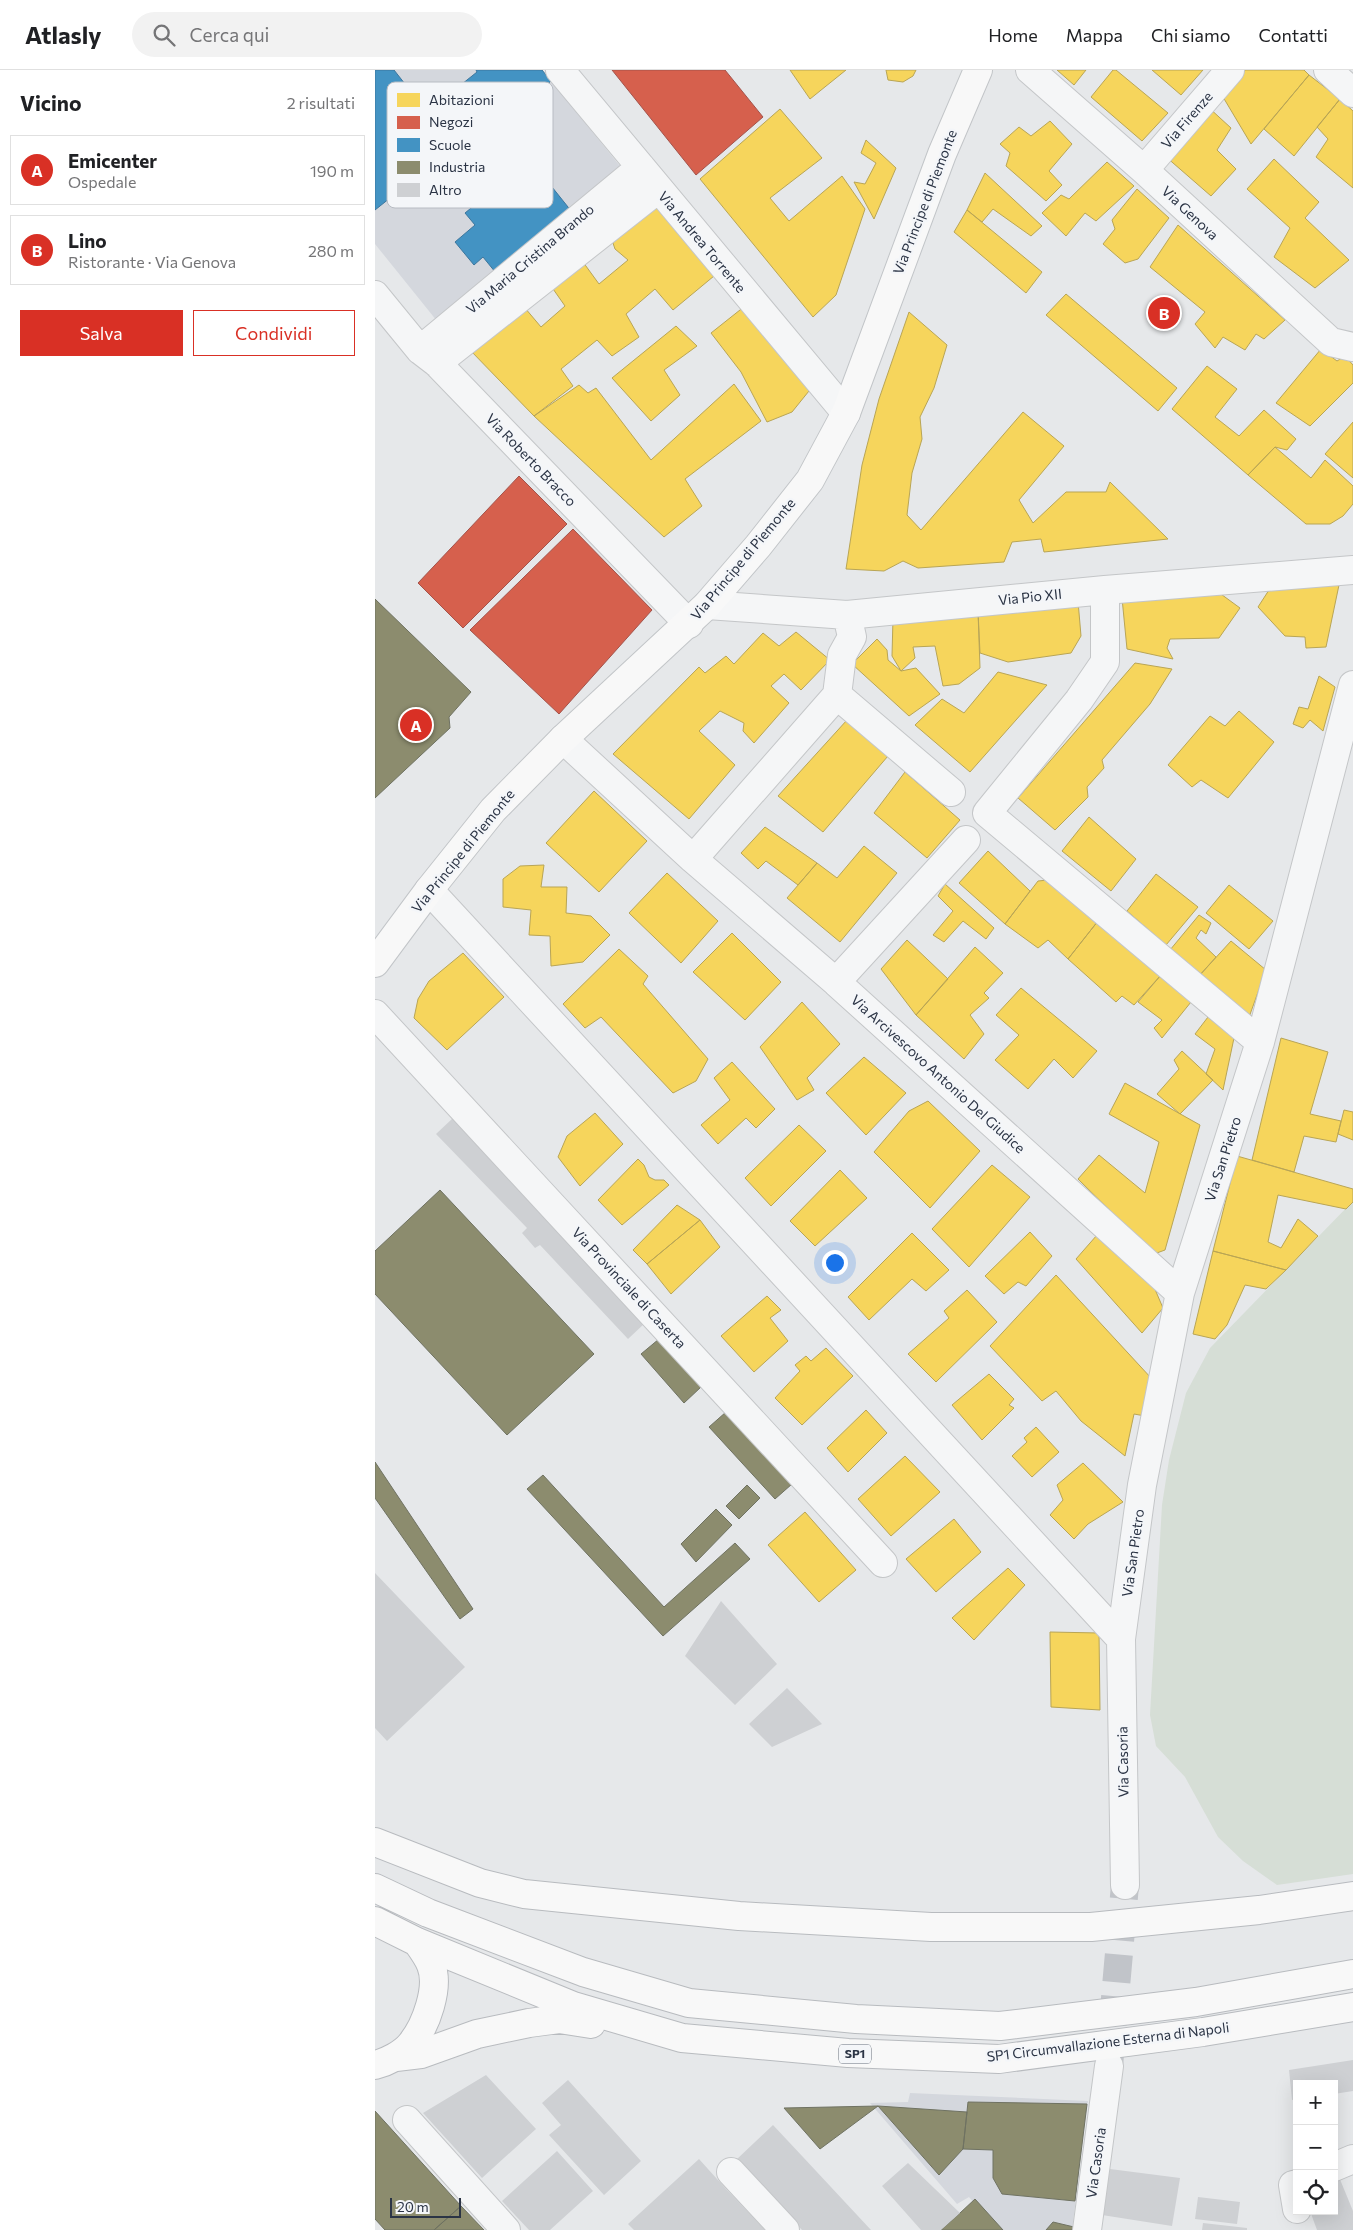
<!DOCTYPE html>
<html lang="it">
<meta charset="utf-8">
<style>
:root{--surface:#fff;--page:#f2f2f2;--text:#202124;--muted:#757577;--line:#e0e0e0;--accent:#d93025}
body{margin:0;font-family:Commissioner,sans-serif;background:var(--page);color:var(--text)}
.controls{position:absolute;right:15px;bottom:15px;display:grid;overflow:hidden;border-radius:0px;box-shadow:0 5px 20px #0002}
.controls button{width:45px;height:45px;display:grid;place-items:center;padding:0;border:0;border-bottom:1px solid var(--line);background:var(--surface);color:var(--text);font:25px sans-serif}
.scale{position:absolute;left:15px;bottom:12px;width:71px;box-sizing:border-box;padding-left:5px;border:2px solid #2b3445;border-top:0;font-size:14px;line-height:18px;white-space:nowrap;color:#2b3445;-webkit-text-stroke:4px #f4f6f9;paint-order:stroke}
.you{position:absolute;left:459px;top:1192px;width:18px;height:18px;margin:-12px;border:4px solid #fff;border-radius:50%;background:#1a73e8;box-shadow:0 0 0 8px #1a73e833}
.badge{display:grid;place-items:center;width:32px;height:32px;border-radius:50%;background:var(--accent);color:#fff;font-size:16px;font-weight:700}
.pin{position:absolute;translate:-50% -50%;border:2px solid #fff;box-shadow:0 1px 5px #0006}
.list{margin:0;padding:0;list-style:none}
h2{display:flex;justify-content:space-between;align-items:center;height:65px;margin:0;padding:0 20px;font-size:21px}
h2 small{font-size:16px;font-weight:400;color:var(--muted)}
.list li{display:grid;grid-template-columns:32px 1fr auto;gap:15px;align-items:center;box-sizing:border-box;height:70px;margin:0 10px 10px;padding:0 10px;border:1px solid var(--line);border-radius:0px}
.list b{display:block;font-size:19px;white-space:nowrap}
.list p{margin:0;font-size:16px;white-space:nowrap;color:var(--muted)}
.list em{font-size:16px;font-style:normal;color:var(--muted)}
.actions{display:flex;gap:10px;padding:15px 20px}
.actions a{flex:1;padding:11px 0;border:1px solid var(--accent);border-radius:0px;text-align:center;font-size:18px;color:var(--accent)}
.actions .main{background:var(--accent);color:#fff}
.icon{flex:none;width:28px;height:28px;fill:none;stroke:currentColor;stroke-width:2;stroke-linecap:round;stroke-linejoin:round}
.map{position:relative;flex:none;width:978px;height:2160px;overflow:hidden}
header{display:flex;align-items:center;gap:30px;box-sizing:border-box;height:70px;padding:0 25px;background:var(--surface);border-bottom:1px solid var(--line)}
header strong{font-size:24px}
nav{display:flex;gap:28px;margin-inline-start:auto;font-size:18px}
.search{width:350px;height:45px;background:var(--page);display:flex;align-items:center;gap:12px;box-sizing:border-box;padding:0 18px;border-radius:28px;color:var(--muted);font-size:19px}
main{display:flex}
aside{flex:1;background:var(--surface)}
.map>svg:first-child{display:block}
.built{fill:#d4d7dd}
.green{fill:#d6ded6}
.homes{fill:#f6d55c;stroke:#b9a555}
.shops{fill:#d6604d;stroke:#a3534b}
.schools{fill:#4393c3;stroke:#3c769d}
.industry{fill:#8c8c6e;stroke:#6f7262}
.building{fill:#ced0d3}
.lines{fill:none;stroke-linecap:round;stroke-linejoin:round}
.minor-tunnel{stroke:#c1c4c9;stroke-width:28;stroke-dasharray:28 14;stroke-linecap:butt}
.minor-casing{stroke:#c4c6c8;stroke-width:30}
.major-casing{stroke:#c2c5c8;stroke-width:30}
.highway-casing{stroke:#b8bbbf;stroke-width:30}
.minor{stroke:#f5f6f7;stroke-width:28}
.major{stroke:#f8f8f8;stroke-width:28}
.highway{stroke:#f8f8f8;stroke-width:28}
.labels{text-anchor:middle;stroke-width:5;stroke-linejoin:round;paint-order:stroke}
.shield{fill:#f4f6f9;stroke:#676e7b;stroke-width:1}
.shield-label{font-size:12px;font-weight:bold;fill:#2b3445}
.street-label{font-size:14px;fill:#2b3445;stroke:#f4f6f9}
.key{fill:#f4f6f9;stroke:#b8bcc3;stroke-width:1}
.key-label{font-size:14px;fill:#2b3445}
</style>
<header>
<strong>Atlasly</strong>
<div class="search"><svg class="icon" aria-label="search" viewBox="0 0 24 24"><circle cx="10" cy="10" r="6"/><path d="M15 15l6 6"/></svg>Cerca qui</div>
<nav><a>Home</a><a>Mappa</a><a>Chi siamo</a><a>Contatti</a></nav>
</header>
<main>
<aside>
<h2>Vicino<small>2 risultati</small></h2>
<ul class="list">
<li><span class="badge">A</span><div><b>Emicenter</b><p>Ospedale</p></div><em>190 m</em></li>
<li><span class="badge">B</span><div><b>Lino</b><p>Ristorante · Via Genova</p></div><em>280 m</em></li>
</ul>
<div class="actions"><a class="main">Salva</a><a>Condividi</a></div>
</aside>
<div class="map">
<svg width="978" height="2160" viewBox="0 0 978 2160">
<rect width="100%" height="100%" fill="#e6e8ea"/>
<!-- built -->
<path class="built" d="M 0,0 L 167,0 L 249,101 L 62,251 L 0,174 Z
M 535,2023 L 713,2031 L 697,2160 L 622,2160 L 594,2127 L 582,2134 L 495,2033 L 533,2032 Z"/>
<!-- green -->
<path class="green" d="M 978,1131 L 978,1804 L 902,1815 L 868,1791 L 843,1767 L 810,1707 L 781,1676 L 775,1645 L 787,1435 L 794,1390 L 811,1323 L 835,1278 Z"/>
<!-- homes -->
<path class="homes" d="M 415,0 L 471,0 L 435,29 Z
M 511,0 L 541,0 L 538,6 L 528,12 L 513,10 Z
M 682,0 L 711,0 L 699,15 Z
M 738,0 L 741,0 L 793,43 L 767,71 L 716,27 Z
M 777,0 L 828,0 L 806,25 Z
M 870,0 L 929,0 L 934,5 L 876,74 L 848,27 Z
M 934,5 L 965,29 L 919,86 L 889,59 Z
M 965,29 L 978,41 L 978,118 L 941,87 L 953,69 L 942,57 Z
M 832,36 L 856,58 L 842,80 L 861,99 L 836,126 L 790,86 Z
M 405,39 L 447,88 L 395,128 L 414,151 L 467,106 L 490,139 L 461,225 L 438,247 L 325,109 Z
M 675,51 L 697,74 L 674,101 L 687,115 L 671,131 L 631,96 L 635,83 L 625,74 L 644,57 L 656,66 Z
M 491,70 L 521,98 L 499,149 L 479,112 L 490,114 L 501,93 L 486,83 Z
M 899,89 L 944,132 L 930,148 L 974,190 L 940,218 L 899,187 L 915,158 L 872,119 Z
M 732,92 L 759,116 L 721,151 L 710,143 L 691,166 L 667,143 L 686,125 L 694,129 Z
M 610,103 L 667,156 L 656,166 L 618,139 L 607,152 L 592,140 Z
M 762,119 L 794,148 L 763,189 L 750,193 L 728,174 L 740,159 L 737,150 Z
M 281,133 L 339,206 L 298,240 L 280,219 L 251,244 L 264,267 L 237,286 L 222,270 L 186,299 L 198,316 L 159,346 L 95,280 L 150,238 L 166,257 L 190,236 L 176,216 L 208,192 L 224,214 L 253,190 L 240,179 L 237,170 Z
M 592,140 L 667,202 L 651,223 L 579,162 Z
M 803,155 L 910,250 L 889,269 L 881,264 L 870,280 L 848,267 L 840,278 L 820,254 L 830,242 L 775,197 Z
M 691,224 L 802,318 L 783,341 L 671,245 Z
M 370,236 L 438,316 L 417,342 L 392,352 L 366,302 L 336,263 Z
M 534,242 L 572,275 L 559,318 L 545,347 L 547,369 L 537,403 L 532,445 L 546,460 L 648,342 L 689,376 L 644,430 L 658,453 L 691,422 L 731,422 L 735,412 L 793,469 L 669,482 L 666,469 L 637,472 L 629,492 L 543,498 L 528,491 L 509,501 L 471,499 L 487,395 L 504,329 Z
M 301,256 L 322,276 L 289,300 L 305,325 L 276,351 L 237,308 Z
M 946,279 L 962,291 L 970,286 L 978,295 L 978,313 L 935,356 L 901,333 Z
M 832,296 L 862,319 L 840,347 L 864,366 L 889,340 L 921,369 L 912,380 L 900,377 L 873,405 L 797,339 Z
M 359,314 L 386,351 L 310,409 L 327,436 L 289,467 L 159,346 L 204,315 L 213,323 L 221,318 L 276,390 Z
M 978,352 L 978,408 L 950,384 Z
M 900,377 L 936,408 L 950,390 L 978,416 L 978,434 L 968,446 L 955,454 L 931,454 L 873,405 Z
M 964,515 L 951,577 L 931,578 L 930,567 L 910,566 L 883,537 L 894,520 Z
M 839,519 L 865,538 L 844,568 L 795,569 L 792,578 L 798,589 L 752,579 L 747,528 Z
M 703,531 L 706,566 L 696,583 L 633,592 L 605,583 L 603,541 Z
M 603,541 L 605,598 L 584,614 L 568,616 L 560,576 L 538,577 L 540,588 L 526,601 L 517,586 L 518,548 Z
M 421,562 L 455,590 L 426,620 L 409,604 L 396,616 L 414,633 L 379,673 L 368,661 L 369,653 L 345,641 L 324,661 L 360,695 L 314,749 L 238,684 L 324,597 L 330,603 L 351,586 L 359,594 L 388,563 L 404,576 Z
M 502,569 L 512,580 L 513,590 L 526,601 L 541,598 L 565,624 L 534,646 L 477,594 Z
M 760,593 L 797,599 L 775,634 L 727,690 L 729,698 L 712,717 L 713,727 L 680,760 L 643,728 Z
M 623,602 L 672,615 L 595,702 L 540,655 L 567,629 L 589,643 Z
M 944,606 L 960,617 L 948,661 L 935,650 L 928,658 L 918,654 L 924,637 L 933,639 Z
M 864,641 L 899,672 L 853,728 L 826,710 L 817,717 L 793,695 L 835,646 L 850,656 Z
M 472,650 L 513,686 L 448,762 L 403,726 Z
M 530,702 L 585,750 L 552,788 L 499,743 Z
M 219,721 L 272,771 L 224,822 L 171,773 Z
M 714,747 L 761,789 L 736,821 L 687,781 Z
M 390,757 L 442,793 L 423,815 L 391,791 L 383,799 L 366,783 Z
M 489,776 L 522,803 L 465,872 L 412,828 L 442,793 L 462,808 Z
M 613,781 L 655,821 L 630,854 L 584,813 Z
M 169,795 L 166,817 L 192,817 L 191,843 L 216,846 L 235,865 L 208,892 L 176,896 L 175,866 L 154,865 L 156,840 L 128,837 L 128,809 L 145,796 Z
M 292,803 L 343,851 L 306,893 L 254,843 Z
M 781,804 L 823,837 L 791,875 L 752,841 Z
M 673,810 L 723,851 L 693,889 L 673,870 L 663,878 L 630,854 L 663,811 Z
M 570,814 L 619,858 L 611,869 L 588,851 L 569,872 L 558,865 L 578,841 L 563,826 Z
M 854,815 L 898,851 L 874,879 L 831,843 Z
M 824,845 L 836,853 L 831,864 L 826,860 L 821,868 L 841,887 L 824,906 L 795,880 Z
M 723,851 L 786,905 L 759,935 L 747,926 L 741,932 L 693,889 Z
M 357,863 L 406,912 L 370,950 L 318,902 Z
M 532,870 L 573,909 L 541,945 L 506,899 Z
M 856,871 L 891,900 L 873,950 L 824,906 Z
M 600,877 L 628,903 L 609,923 L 614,928 L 595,945 L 609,964 L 589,989 L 541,945 Z
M 244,879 L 273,906 L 268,914 L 333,989 L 321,1011 L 298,1023 L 226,947 L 210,958 L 188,934 Z
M 88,883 L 129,927 L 72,980 L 39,948 L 43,929 L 54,911 Z
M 786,905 L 816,932 L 787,968 L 779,958 L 787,950 L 763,932 Z
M 646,918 L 722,981 L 698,1008 L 679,989 L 653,1019 L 620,990 L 644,965 L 621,945 Z
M 427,932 L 465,974 L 432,1008 L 439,1020 L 422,1030 L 385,977 Z
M 833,947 L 859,968 L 848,1020 L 831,1004 L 840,979 L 820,964 Z
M 906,968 L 953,982 L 935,1044 L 966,1051 L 961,1072 L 929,1066 L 919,1102 L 877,1090 Z
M 807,981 L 838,1010 L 805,1044 L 782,1024 L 804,999 L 799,990 Z
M 489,987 L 531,1023 L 491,1065 L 451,1023 Z
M 357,992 L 400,1039 L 381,1058 L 371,1048 L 343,1074 L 326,1055 L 355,1030 L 339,1008 Z
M 750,1013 L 825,1055 L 790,1180 L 779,1184 L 703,1109 L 724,1085 L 770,1123 L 784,1072 L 734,1044 Z
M 553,1031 L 605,1081 L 555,1138 L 499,1082 L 534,1041 Z
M 969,1040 L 978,1042 L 978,1070 L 963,1064 Z
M 220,1043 L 248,1074 L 205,1116 L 183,1087 L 192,1066 Z
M 424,1055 L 451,1081 L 396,1136 L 370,1108 Z
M 862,1086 L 978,1119 L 978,1132 L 971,1139 L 903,1125 L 893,1172 L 906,1178 L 923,1149 L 943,1166 L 911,1200 L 838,1181 Z
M 263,1089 L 269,1095 L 274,1107 L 280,1110 L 289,1110 L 294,1115 L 247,1155 L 223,1130 Z
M 617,1095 L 655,1127 L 594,1197 L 557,1159 Z
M 465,1100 L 492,1128 L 440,1176 L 415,1151 Z
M 302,1135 L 325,1150 L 272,1194 L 258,1180 Z
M 325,1150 L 345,1177 L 296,1224 L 272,1194 Z
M 655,1162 L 677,1186 L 651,1216 L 643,1212 L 629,1224 L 610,1206 Z
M 537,1163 L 574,1200 L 551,1221 L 537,1209 L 494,1250 L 473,1227 Z
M 722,1165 L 779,1217 L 788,1238 L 767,1263 L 701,1189 Z
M 838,1181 L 911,1200 L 891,1219 L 870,1215 L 852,1255 L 840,1269 L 818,1264 Z
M 681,1205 L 777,1309 L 770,1346 L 759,1344 L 750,1386 L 706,1351 L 681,1321 L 667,1331 L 615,1276 Z
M 592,1220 L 622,1252 L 561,1312 L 533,1284 L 574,1248 L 569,1241 Z
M 392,1226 L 406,1240 L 395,1248 L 413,1271 L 379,1302 L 346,1266 Z
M 451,1278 L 478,1306 L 427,1355 L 400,1328 L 425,1301 L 420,1295 L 431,1286 L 436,1291 Z
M 614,1304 L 639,1329 L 634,1335 L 639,1338 L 607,1370 L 577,1335 Z
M 491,1340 L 512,1363 L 473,1402 L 452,1378 Z
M 661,1357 L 684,1382 L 657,1407 L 637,1386 L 652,1372 L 649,1368 Z
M 530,1386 L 565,1422 L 516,1466 L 483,1429 Z
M 708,1393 L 748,1432 L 713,1454 L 699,1469 L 675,1445 L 688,1430 L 682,1415 Z
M 430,1442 L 481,1500 L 444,1532 L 393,1475 Z
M 579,1449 L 606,1482 L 561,1522 L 531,1489 Z
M 633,1498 L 650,1515 L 599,1570 L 577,1548 Z
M 675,1562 L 724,1563 L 725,1640 L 676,1637 Z"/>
<!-- shops -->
<path class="shops" d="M 237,0 L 350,0 L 388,47 L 321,105 Z
M 144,406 L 192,454 L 88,558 L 43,513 Z
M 198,459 L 277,540 L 184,644 L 95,560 Z"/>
<!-- schools -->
<path class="schools" d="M 0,0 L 19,0 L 52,42 L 102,2 L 101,0 L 167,0 L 176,11 L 125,52 L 197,142 L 121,203 L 108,187 L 99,195 L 80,172 L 100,155 L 90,143 L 123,116 L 93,80 L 57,109 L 50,100 L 0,140 Z"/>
<!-- industry -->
<path class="industry" d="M 0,529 L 96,622 L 74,647 L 75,658 L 0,728 Z
M 65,1120 L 219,1284 L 132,1365 L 0,1224 L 0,1181 Z
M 284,1269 L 326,1317 L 309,1333 L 266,1284 Z
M 351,1342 L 417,1414 L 400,1429 L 334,1357 Z
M 0,1392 L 98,1539 L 85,1549 L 0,1428 Z
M 168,1405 L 289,1537 L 360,1473 L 375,1489 L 288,1566 L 152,1419 Z
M 372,1415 L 385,1428 L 364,1449 L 351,1436 Z
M 341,1439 L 357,1455 L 321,1492 L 306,1474 Z
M 593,2032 L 712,2034 L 700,2131 L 627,2124 L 618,2108 L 618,2080 L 588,2079 Z
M 503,2036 L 592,2042 L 588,2079 L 564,2105 Z
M 503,2036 L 445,2079 L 409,2038 Z
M 0,2041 L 86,2136 L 59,2160 L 10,2160 L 0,2149 Z
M 600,2129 L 628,2160 L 566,2160 L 585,2143 Z
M 86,2136 L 109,2160 L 59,2160 Z
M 678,2152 L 699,2157 L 699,2160 L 671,2160 Z"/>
<!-- building -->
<path class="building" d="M 78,1048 L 270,1253 L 253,1269 L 165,1175 L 160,1178 L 147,1163 L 152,1158 L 61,1064 Z
M 0,1503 L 90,1597 L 12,1671 L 0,1658 Z
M 346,1531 L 402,1594 L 360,1635 L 310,1586 Z
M 412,1618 L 447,1654 L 397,1677 L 374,1654 Z
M 978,1990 L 978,2021 L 959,2024 L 959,2014 L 922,2014 L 922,2029 L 917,2030 L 914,2000 Z
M 111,2005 L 161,2059 L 107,2108 L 48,2043 Z
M 193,2010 L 266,2091 L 229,2125 L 174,2065 L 186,2055 L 167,2033 Z
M 398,2055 L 428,2087 L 496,2160 L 427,2160 L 361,2090 Z
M 182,2081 L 218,2121 L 175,2160 L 154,2160 L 127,2131 Z
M 324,2089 L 351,2119 L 390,2160 L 259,2160 L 253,2154 Z
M 533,2093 L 585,2143 L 566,2160 L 546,2160 L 507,2116 Z
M 735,2099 L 805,2108 L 797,2156 L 727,2145 Z
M 964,2107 L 978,2141 L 978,2160 L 942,2160 L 935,2141 L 959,2141 L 959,2109 Z
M 823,2127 L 865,2132 L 862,2154 L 820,2149 Z
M 828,2153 L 872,2158 L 872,2160 L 827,2160 Z"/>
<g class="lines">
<!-- minor-tunnel -->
<path class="minor-tunnel" d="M 734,1996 L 750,1815"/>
<!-- minor casing -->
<g class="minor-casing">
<path id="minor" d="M 185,0 L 471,343
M 655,0 L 769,100 L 956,272 L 978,277
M 953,0 L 978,23
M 769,100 L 855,0
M 0,225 L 45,280 L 62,293 L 314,554
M 45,280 L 266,97
M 62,293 L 283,119
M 730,520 L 730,592 L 704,630 L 612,743 L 885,972
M 332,535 L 472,545 L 730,520 L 978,500
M 462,625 L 576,722
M 188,669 L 318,789 L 461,912 L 805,1223
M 318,789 L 462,625 L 467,585 L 477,567 L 472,545
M 54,820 L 746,1569
M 461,912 L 591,770
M 0,944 L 508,1493
M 750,1815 L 746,1569 L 767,1415 L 805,1223 L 885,972 L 978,615
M 32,2050 L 131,2160
M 959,2097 L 978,2089
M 356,2102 L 410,2160
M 922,2114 L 918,2115 L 922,2139
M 712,2160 L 734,1996"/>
</g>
<!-- major casing -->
<g class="major-casing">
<path id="major" d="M 0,893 L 54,820 L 118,740 L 188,669 L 332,535 L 383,476 L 435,410 L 471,343 L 567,84 L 603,0"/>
</g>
<!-- highway casing -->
<g class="highway-casing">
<path id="highway" d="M 0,1772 L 105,1813 L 149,1824 L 364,1846 L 556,1857 L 716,1857 L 884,1840 L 978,1826
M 0,1818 L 53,1843 L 208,1902 L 314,1933 L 481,1949 L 625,1956 L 821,1932 L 978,1904
M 0,1851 L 42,1872 L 198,1936 L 307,1968 L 473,1983 L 624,1989 L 828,1962 L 978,1937
M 21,1987 L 46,1984 L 102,1964 L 154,1953 L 184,1949 L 216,1954
M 0,1995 C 12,1992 28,1984 36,1974 C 51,1956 65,1917 56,1895 C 53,1887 47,1879 42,1872"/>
</g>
<!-- minor -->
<use href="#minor" class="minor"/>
<!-- major -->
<use href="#major" class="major"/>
<!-- highway -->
<use href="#highway" class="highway"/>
</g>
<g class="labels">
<!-- shield labels -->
<rect class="shield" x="464" y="1974.5" width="32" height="19" rx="4"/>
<g class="shield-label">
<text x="480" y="1988">SP1</text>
</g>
<!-- street labels -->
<g class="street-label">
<text transform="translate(812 50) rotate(-49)" y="5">Via Firenze</text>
<text transform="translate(550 132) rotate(-69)" y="5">Via Principe di Piemonte</text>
<text transform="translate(815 143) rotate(43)" y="5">Via Genova</text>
<text transform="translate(327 172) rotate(50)" y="5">Via Andrea Torrente</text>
<text transform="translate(155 189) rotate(-40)" y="5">Via Maria Cristina Brando</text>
<text transform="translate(156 390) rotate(46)" y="5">Via Roberto Bracco</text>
<text transform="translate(368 489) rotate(-50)" y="5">Via Principe di Piemonte</text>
<text transform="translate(655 527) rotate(-6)" y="5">Via Pio XII</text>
<text transform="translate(88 781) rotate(-51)" y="5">Via Principe di Piemonte</text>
<text transform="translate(563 1004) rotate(42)" y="5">Via Arcivescovo Antonio Del Giudice</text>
<text transform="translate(848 1089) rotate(-72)" y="5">Via San Pietro</text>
<text transform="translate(254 1218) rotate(47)" y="5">Via Provinciale di Caserta</text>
<text transform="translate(758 1483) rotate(-82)" y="5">Via San Pietro</text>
<text transform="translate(748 1692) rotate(-91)" y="5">Via Casoria</text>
<text transform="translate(733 1972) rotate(-7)" y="5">SP1 Circumvallazione Esterna di Napoli</text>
<text transform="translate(721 2093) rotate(-82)" y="5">Via Casoria</text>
</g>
</g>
<!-- legend -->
<rect x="12" y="12" width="166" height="126" rx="8" class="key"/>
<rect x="22" y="23" width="23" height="14" fill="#f6d55c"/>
<rect x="22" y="46" width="23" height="13" fill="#d6604d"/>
<rect x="22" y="68" width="23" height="14" fill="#4393c3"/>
<rect x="22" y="91" width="23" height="13" fill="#8c8c6e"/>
<rect x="22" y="113" width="23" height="14" fill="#ced0d3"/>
<g class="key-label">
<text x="54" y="35">Abitazioni</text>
<text x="54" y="57">Negozi</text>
<text x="54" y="80">Scuole</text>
<text x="54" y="102">Industria</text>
<text x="54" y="125">Altro</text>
</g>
</svg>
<div class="controls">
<button>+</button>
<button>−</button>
<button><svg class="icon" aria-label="locate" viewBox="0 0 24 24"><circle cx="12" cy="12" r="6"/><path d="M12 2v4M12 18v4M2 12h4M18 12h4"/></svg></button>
</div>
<div class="scale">20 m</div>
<div class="you"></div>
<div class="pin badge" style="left:41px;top:655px">A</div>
<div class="pin badge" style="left:789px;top:243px">B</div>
</div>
</main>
